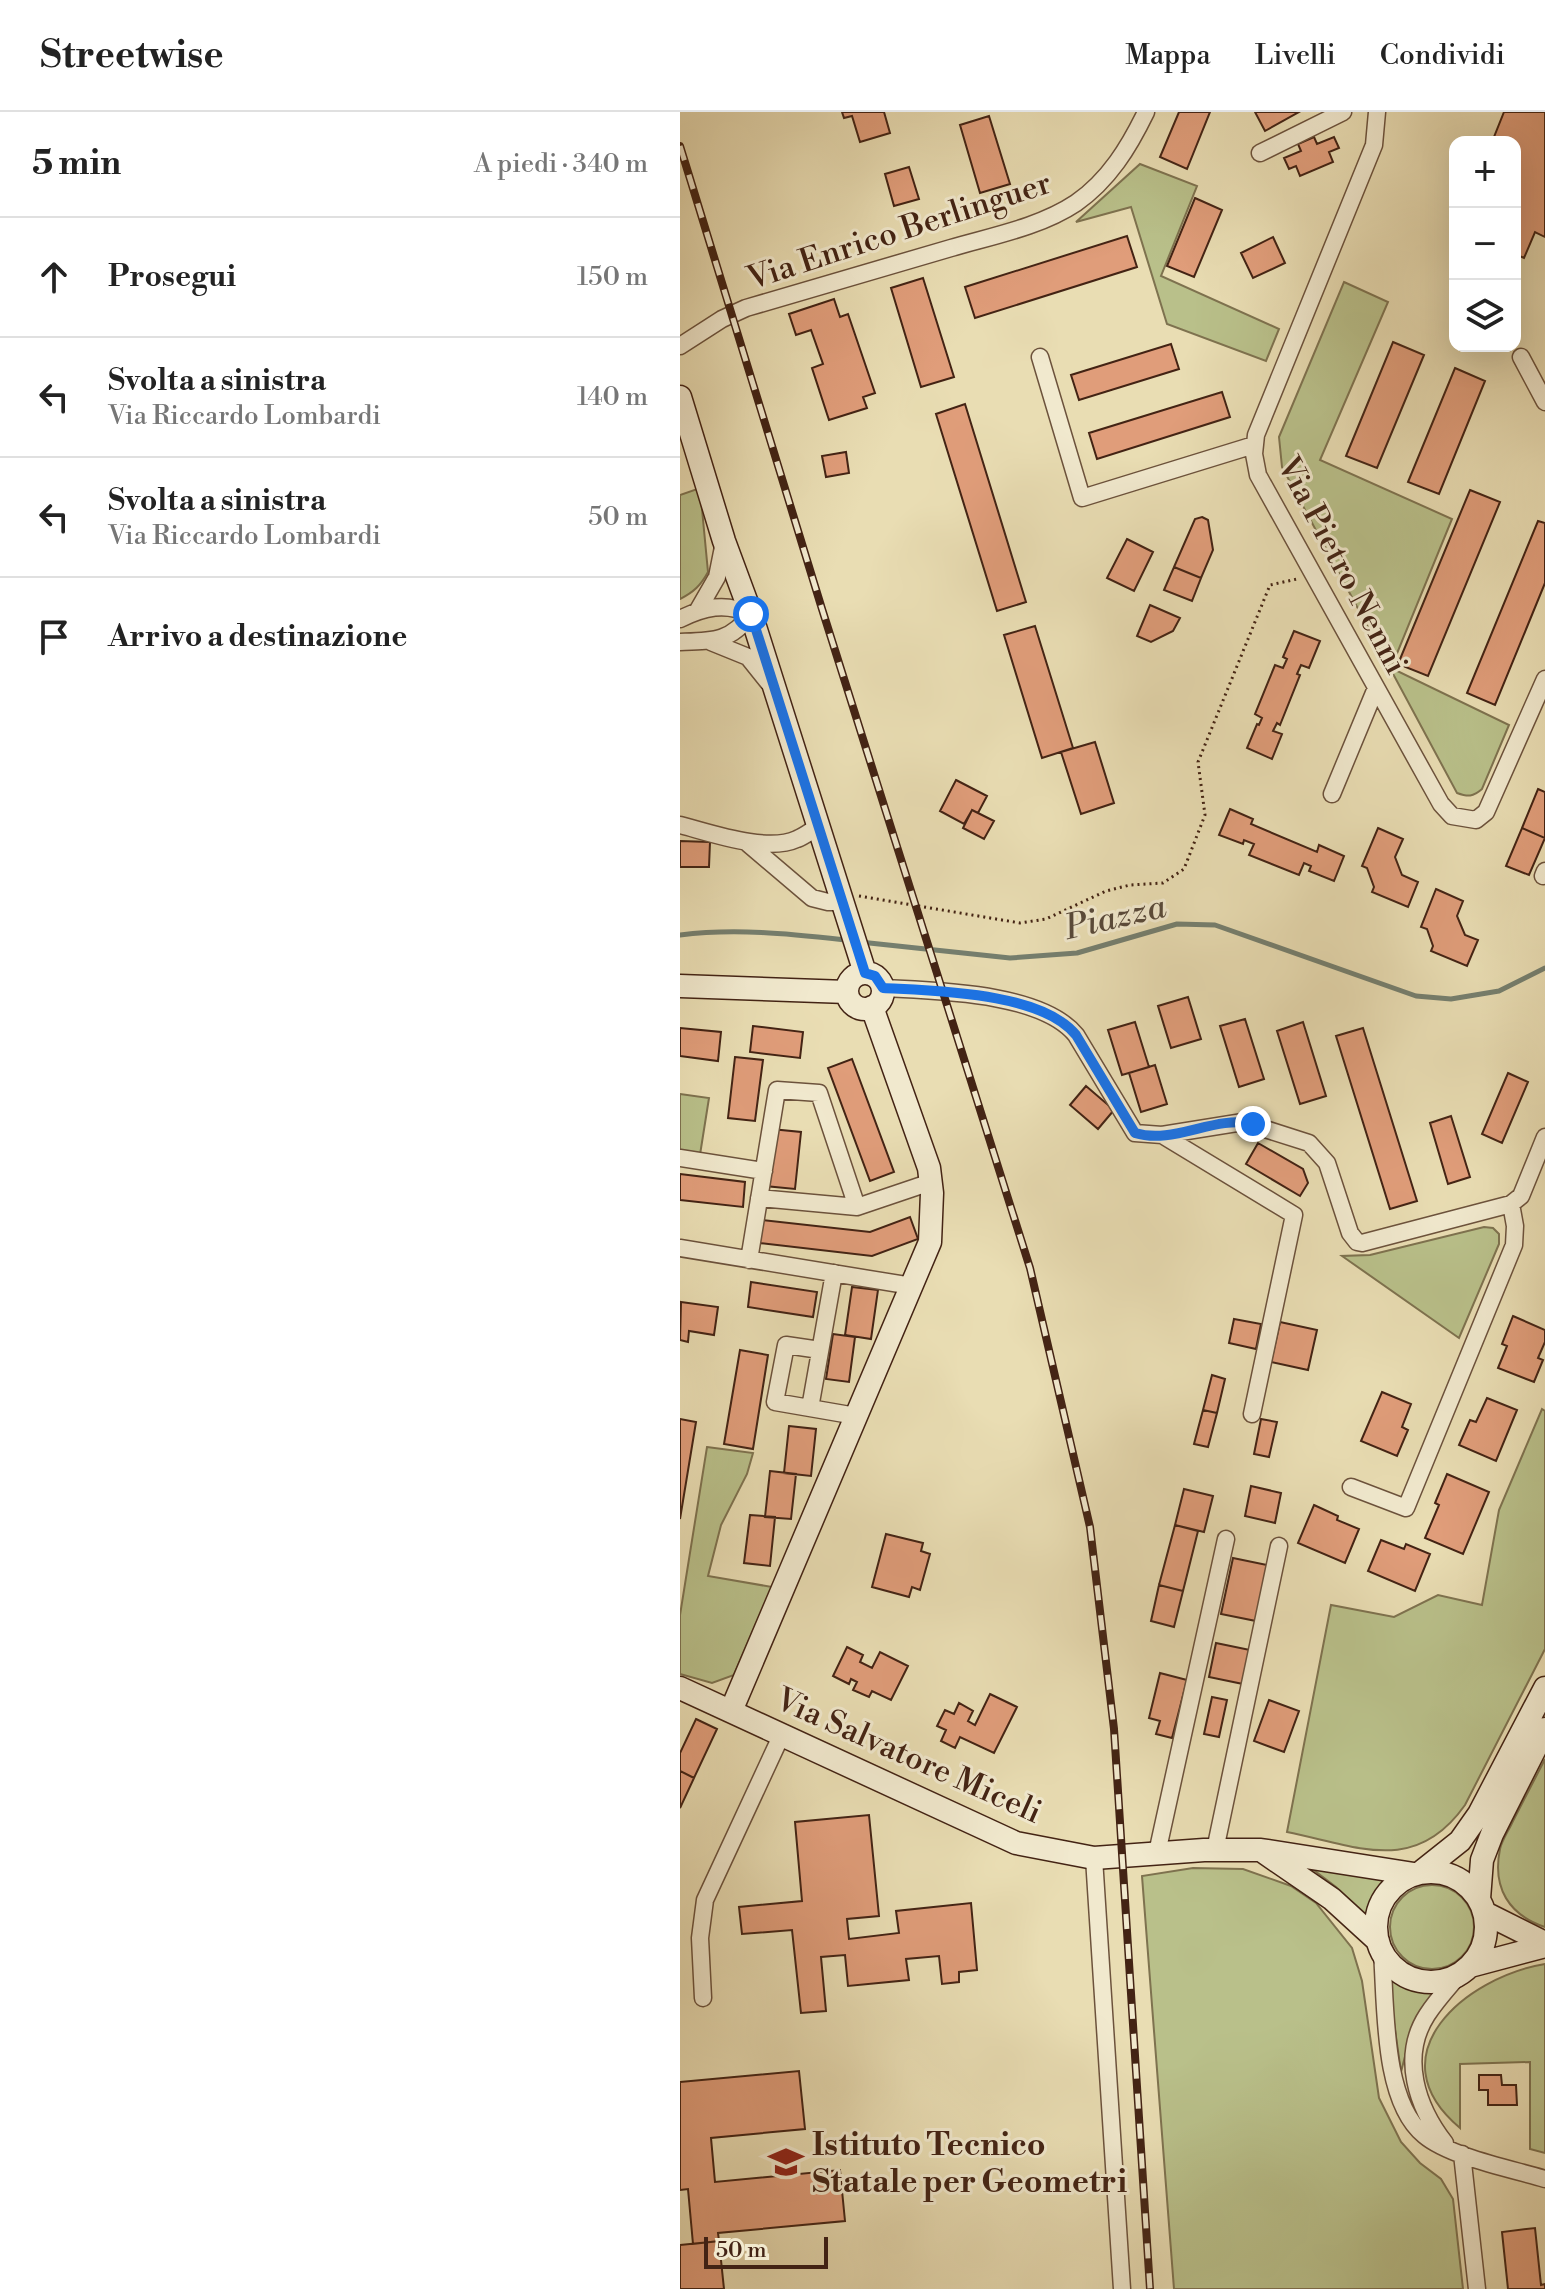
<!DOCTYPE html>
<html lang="it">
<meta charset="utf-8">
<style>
:root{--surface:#fff;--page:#f6f6f6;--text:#222;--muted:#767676;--line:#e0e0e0}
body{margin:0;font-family:"Libre Bodoni",serif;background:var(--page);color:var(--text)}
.controls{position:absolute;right:24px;top:24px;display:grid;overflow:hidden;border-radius:16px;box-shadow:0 8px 32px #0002}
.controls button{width:72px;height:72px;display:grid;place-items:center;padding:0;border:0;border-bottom:2px solid var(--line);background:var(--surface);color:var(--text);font:40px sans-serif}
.scale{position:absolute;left:24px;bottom:20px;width:124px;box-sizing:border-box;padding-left:8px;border:4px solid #432314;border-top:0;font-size:22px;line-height:28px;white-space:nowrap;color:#432314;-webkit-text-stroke:6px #f1e9ce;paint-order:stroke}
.stop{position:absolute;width:24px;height:24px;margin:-18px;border:6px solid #1a73e8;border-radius:50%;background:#fff}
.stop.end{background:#1a73e8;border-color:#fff;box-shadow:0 2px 8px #0008}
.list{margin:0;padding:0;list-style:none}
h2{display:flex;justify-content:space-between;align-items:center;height:104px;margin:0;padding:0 32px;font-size:34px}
h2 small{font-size:26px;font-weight:400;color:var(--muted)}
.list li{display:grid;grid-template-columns:52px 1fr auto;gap:24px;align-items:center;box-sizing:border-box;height:120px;padding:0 32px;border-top:2px solid var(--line)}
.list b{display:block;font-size:30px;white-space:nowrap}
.list p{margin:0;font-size:26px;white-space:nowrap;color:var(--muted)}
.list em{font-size:26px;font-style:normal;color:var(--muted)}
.icon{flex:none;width:44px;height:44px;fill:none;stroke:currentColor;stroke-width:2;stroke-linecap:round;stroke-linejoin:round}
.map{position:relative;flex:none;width:865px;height:2177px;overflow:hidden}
header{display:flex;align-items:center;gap:48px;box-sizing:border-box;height:112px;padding:0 40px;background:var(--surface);border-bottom:2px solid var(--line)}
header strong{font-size:38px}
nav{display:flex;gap:44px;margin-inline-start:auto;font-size:28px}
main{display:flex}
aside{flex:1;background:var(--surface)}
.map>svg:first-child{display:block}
.green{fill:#b9c08a;stroke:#7e724f;stroke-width:2}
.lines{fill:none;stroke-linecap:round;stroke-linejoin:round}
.stream{stroke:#757f6f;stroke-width:5}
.building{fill:#e09d7a;stroke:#432314;stroke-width:2}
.street-casing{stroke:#6c523c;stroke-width:19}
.secondary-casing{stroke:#432314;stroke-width:25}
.path{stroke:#432314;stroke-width:3;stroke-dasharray:2 4;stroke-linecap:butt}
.street{stroke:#f1e9ce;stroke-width:16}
.secondary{stroke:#f1e9ce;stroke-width:22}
.rail-casing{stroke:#432314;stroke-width:8}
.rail{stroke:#f1e9ce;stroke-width:5;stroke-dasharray:15;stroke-linecap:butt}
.route{stroke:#1a73e8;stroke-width:10}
.labels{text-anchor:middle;stroke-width:6;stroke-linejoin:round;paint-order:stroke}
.street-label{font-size:32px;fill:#432314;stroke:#f1e9ce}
.poi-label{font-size:32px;font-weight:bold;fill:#432314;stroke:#f1e9ce;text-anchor:start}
.water-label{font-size:34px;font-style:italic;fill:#58493a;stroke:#f1e9ce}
</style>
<header>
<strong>Streetwise</strong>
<nav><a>Mappa</a><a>Livelli</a><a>Condividi</a></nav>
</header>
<main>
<aside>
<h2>5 min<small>A piedi · 340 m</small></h2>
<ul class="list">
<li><svg class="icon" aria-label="ahead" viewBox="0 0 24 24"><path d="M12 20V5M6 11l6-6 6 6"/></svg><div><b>Prosegui</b></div><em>150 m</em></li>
<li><svg class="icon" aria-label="left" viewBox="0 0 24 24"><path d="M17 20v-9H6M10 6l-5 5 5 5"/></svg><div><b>Svolta a sinistra</b><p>Via Riccardo Lombardi</p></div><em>140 m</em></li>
<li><svg class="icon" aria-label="left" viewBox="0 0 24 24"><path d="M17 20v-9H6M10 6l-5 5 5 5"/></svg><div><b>Svolta a sinistra</b><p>Via Riccardo Lombardi</p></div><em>50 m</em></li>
<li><svg class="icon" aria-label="arrive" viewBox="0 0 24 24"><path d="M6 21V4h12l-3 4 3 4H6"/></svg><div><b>Arrivo a destinazione</b></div></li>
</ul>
</aside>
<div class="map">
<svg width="865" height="2177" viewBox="0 0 865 2177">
<rect width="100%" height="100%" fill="#e9ddb3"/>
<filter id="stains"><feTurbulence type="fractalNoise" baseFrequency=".0025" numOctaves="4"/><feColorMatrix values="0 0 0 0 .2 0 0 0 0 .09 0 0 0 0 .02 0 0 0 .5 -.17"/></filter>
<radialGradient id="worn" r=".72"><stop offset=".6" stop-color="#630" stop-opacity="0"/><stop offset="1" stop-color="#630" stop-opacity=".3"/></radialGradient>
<!-- green -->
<path class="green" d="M 460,52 L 517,74 L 481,164 L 599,217 L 586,249 L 487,212 L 451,95 L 396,110 Z
M 664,170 L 708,190 L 640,348 L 772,407 L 711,556 L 829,613 L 802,677 C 793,685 788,685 777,681 L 602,355 L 599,325 Z
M 20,376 L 28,460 C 21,473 14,480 0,487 L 0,383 Z
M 0,982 L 29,986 L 19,1049 L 0,1046 Z
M 804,1115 L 813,1116 L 819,1122 L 819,1132 L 779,1226 L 662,1144 L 690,1143 Z
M 862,1297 L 865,1299 L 865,1537 L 785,1693 C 735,1764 677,1734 607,1720 L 651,1493 L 714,1505 L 758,1483 L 802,1493 L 819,1398 Z
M 27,1335 L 73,1341 L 67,1362 L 41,1413 L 28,1464 L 92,1475 L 54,1563 L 32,1571 L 0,1562 L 0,1503 Z
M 865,1647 L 865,1815 C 829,1803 812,1776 820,1737 C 822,1728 829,1718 833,1709 C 844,1688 854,1668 865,1647 Z
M 627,1753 L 710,1766 L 695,1788 L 690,1809 L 656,1775 Z
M 513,1756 L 563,1757 L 611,1774 L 636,1791 L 672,1836 L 682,1869 L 699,1986 L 721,2030 L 740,2051 L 761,2067 L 773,2087 L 783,2177 L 494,2177 L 462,1764 Z
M710 1815a42 42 0 1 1 84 0a42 42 0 1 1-84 0Z
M 865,1852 L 865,2041 L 850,2037 L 850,1950 L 780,1952 L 780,2016 C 693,1943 786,1865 865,1852 Z
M 707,1861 C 726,1870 738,1877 760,1875 L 739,1901 L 732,1917 L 721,1960 Z"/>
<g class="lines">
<!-- stream -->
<path class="stream" d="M 0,823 C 56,816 110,822 166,828
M 180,830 L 330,846 L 397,841 L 497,812 L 535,813 L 736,884 L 771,887 L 819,879 L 865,856"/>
</g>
<!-- building -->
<path class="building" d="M 162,0 L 204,0 L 210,21 L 180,30 L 172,4 L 164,6 Z
M 499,0 L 530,0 L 507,57 L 480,45 Z
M 575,0 L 619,0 L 585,19 Z
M 824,0 L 865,0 L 865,125 L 855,120 L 844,146 L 835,142 L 835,30 L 812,30 Z
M 309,4 L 330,72 L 300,81 L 280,13 Z
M 634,25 L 637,32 L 654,25 L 659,36 L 649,40 L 653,50 L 620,64 L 616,54 L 609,57 L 604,46 L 621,39 L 618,32 Z
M 229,55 L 239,87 L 214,94 L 205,62 Z
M 515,86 L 542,98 L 514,165 L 487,154 Z
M 447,124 L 457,155 L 295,206 L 285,175 Z
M 593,125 L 605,151 L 573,166 L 561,141 Z
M 243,166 L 274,265 L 241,275 L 211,176 Z
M 154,187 L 160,205 L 168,202 L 195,281 L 183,285 L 187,296 L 149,308 L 132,256 L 143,252 L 131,218 L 116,223 L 109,202 Z
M 713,230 L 744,243 L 697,356 L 666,344 Z
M 491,232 L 499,257 L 399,288 L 391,263 Z
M 775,256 L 805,269 L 759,382 L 728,370 Z
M 542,280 L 550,305 L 417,347 L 409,321 Z
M 285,292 L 346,490 L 317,499 L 256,302 Z
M 166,340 L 169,361 L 146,365 L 142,344 Z
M 790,378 L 820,390 L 748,564 L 718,552 Z
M 522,405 L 528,408 L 533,438 L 521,466 L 494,455 L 515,407 Z
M 858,409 L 865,411 L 865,471 L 815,593 L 787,581 Z
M 447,427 L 473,440 L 454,479 L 427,466 Z
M 494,455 L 521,466 L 512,489 L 484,478 Z
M 470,493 L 500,506 L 493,519 L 471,530 L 457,524 Z
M 355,514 L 393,636 L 362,646 L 324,523 Z
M 614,519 L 640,529 L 629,556 L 621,553 L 617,562 L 620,563 L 600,613 L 597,611 L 593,619 L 602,622 L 592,647 L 567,636 L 577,612 L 579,613 L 582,606 L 575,602 L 595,553 L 603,556 L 607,547 L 603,545 Z
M 415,630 L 434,691 L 401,702 L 381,640 Z
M 276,668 L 307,684 L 298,701 L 292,698 L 284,712 L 260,699 Z
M 858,677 L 865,680 L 865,726 L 842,716 Z
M 550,697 L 573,707 L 571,712 L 637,740 L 639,733 L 664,744 L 654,769 L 629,759 L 631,754 L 624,751 L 619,763 L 569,743 L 574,732 L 564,728 L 563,732 L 539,723 Z
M 292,698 L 314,709 L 304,727 L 283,716 Z
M 698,716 L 723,727 L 715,745 L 722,763 L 738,770 L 728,795 L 692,780 L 694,775 L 687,756 L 682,754 Z
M 842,716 L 865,726 L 849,763 L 826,754 Z
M 0,729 L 30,730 L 29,755 L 0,755 Z
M 756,777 L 783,789 L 777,804 L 785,823 L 798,828 L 787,854 L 751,839 L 753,834 L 747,817 L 741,815 Z
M 508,885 L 521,927 L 491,936 L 478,894 Z
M 565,907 L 584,967 L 559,975 L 540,914 Z
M 455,910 L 469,955 L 442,963 L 428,918 Z
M 623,910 L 646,984 L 620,992 L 597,919 Z
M 73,914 L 123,920 L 120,946 L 70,940 Z
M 0,916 L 41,920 L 38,949 L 0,944 Z
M 683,916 L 737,1089 L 710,1097 L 656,924 Z
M 55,945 L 83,948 L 75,1009 L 48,1006 Z
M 172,947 L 214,1060 L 190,1069 L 148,956 Z
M 475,953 L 487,992 L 461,1000 L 449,961 Z
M 828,961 L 848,970 L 822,1031 L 802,1022 Z
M 406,974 L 434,998 L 418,1017 L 390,993 Z
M 771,1004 L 790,1065 L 768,1072 L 750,1011 Z
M 91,1017 L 121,1020 L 115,1077 L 85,1074 Z
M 578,1031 L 623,1057 L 628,1071 L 620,1084 L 566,1052 Z
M 0,1062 L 65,1070 L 63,1095 L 0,1088 Z
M 230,1105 L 238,1127 L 192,1144 L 79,1131 L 81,1108 L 190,1120 Z
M 71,1170 L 137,1180 L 133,1205 L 68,1195 Z
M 172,1175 L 198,1178 L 191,1227 L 165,1223 Z
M 1,1190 L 38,1195 L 34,1223 L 9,1219 L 8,1230 L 0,1228 Z
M 833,1204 L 865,1218 L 865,1230 L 858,1246 L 863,1248 L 854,1270 L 818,1256 L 827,1234 L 822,1232 Z
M 554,1207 L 581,1212 L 576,1237 L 549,1231 Z
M 600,1210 L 637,1218 L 628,1258 L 591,1250 Z
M 153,1222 L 175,1225 L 169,1270 L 146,1267 Z
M 60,1238 L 88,1243 L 73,1337 L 44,1332 Z
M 532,1263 L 545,1267 L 537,1301 L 523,1298 Z
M 702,1280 L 731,1292 L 722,1315 L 728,1318 L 717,1344 L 681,1329 Z
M 807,1286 L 837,1298 L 816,1349 L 779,1333 L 790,1308 L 796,1310 Z
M 523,1298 L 537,1301 L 528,1335 L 514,1332 Z
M 0,1307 L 16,1310 L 0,1407 Z
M 581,1307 L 597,1310 L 589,1345 L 574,1342 Z
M 109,1314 L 136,1317 L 131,1364 L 104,1361 Z
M 90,1359 L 116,1362 L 111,1407 L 85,1405 Z
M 767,1362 L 809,1380 L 783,1442 L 745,1426 L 759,1393 L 755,1391 Z
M 571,1374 L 601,1381 L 595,1411 L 565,1404 Z
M 504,1377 L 533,1384 L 524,1420 L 495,1413 Z
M 634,1393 L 658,1404 L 657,1408 L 679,1417 L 665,1451 L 618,1431 Z
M 70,1403 L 95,1405 L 90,1454 L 64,1451 Z
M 495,1413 L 518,1419 L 503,1479 L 479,1473 Z
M 206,1422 L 243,1431 L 241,1439 L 250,1442 L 240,1478 L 232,1475 L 229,1485 L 192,1475 Z
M 701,1428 L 724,1437 L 726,1432 L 750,1442 L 735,1479 L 688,1459 Z
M 553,1446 L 587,1453 L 576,1509 L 541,1502 Z
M 479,1473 L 503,1479 L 494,1515 L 471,1509 Z
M 536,1531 L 570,1538 L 563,1572 L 529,1565 Z
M 167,1535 L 183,1543 L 180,1550 L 192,1556 L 200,1540 L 228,1554 L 211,1588 L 192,1579 L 189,1585 L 173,1578 L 177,1570 L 171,1567 L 169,1572 L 153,1564 Z
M 480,1561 L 507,1568 L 492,1626 L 476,1622 L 480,1609 L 469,1606 Z
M 310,1582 L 337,1595 L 314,1641 L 280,1625 L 275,1636 L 261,1629 L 266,1618 L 257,1614 L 265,1598 L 274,1602 L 279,1591 L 293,1599 L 288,1609 L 295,1613 Z
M 532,1585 L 547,1588 L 539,1625 L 524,1622 Z
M 589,1588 L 619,1599 L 604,1640 L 574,1629 Z
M 16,1607 L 37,1617 L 14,1666 L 0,1659 L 0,1641 Z
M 0,1659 L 14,1666 L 0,1696 Z
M 189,1703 L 199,1804 L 167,1807 L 169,1827 L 219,1821 L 216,1799 L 291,1791 L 297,1858 L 279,1860 L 279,1870 L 262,1872 L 259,1844 L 226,1847 L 229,1868 L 168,1874 L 165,1843 L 141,1845 L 146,1899 L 121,1901 L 112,1818 L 62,1822 L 59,1795 L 122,1789 L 115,1710 Z
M 119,1959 L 125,2017 L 31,2026 L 35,2070 L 160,2058 L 165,2109 L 38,2121 L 39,2129 L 13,2132 L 8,2077 L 0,2078 L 0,1970 Z
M 799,1963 L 821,1963 L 822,1973 L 836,1973 L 837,1993 L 808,1993 L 808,1978 L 799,1978 Z
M 855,2116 L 861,2173 L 865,2172 L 865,2177 L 828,2177 L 822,2120 Z
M 39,2129 L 44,2177 L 0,2177 L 0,2133 Z"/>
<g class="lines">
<!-- street casing -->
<g class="street-casing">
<path id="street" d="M 697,0 L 694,33 L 576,323 L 574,342 L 578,363 L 761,692 L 772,704 L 796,708 L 806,700 L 865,567
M 580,41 L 663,0
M 0,234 L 42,207 L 66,196 C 134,176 202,156 271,136 C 312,124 360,115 396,91 C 429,68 449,35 466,0
M 360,245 L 402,386 L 574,333
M 841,245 L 865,290
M 18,498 L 37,465 L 43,435
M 0,507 C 24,495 45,490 71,502 C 51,530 32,529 0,530
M 31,530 L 68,545 L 88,570
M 652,682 L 696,576
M 0,713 C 31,721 87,741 117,727 C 125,724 132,718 139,714
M 66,730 L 132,786 L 148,790 L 163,790
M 863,764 L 865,759
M 203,876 C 255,879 361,880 396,923 L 455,1021 L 482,1023 L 563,1010 L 629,1031 L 647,1051 L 670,1121 L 677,1130 L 682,1131 L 831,1092 L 841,1084 L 865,1025
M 482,1023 L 614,1103 L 572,1302
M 0,1046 L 84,1059
M 79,1086 L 177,1095 L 251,1070
M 0,1136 L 232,1174
M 69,1148 L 97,978 L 139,981 L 177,1095
M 140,1238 L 106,1233 L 95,1290 L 176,1304
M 130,1296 L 154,1161
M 671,1375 L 726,1396 L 834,1133 L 835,1114 L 831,1092
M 535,1738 L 599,1434
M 477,1741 L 546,1427
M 414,1746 L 442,2177
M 702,1841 C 706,1892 702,1989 744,2023 C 770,2045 832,2057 865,2067
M 23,1886 L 20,1826 L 25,1788 L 102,1622
M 765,2031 C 737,1995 720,1945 747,1903 C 756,1889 768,1876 779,1863
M 782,2042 L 797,2177"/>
</g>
<!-- secondary casing -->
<g class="secondary-casing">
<path id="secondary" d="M 0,285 L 44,429 L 71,502 L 185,861
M167 879a18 18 0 1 1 36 0a18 18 0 1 1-36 0Z
M 0,874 L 167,880
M 0,1576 L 336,1731 L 414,1746 L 524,1738 L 581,1738 L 734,1762
M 51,1599 L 250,1130 L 252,1081 L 249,1056 L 192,895
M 585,1741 L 652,1787 L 698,1829
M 741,1760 L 780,1729 L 799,1702 L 865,1576
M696 1815a55 55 0 1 1 110 0a55 55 0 1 1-110 0Z
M 799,1787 L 802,1748 L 812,1722 L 865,1617
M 805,1801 L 865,1831
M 790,1854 L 865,1834"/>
</g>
<!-- path -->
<path class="path" d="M 179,784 L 340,811 L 366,807 L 426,779 L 450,773 L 483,771 L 504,757 L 525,703 L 518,650 L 590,473 L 617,467"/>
<!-- street -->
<use href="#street" class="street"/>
<!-- secondary -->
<use href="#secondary" class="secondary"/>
<!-- rail casing -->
<g class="rail-casing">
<path id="rail" d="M 0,34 L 142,497 L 350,1156 L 410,1415 L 434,1617 L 470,2177"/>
</g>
<!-- rail -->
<use href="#rail" class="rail"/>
</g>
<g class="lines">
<!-- route -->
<path class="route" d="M 71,502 L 185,861 L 195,864 L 203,876 C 255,879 361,880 396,923 L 455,1021 C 494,1033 534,1003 573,1012"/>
</g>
<!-- icons -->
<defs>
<g id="school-bare" transform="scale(2.76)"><path d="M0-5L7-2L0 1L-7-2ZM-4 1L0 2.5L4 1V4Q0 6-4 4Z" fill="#8f2418" stroke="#f1e9ce" stroke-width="2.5" paint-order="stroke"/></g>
</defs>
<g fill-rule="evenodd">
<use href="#school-bare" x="106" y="2050"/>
</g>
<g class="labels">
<!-- street labels -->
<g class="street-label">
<text transform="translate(219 118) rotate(-18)" y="11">Via Enrico Berlinguer</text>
<text transform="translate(663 453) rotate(62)" y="11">Via Pietro Nenni</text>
<text transform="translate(229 1643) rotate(24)" y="11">Via Salvatore Miceli</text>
</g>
<!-- poi labels -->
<g class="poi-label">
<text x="132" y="2043">Istituto Tecnico<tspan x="132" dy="37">Statale per Geometri</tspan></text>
</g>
<!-- water labels -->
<g class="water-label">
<text transform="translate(435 804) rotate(-13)" y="12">Piazza</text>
</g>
</g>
<rect width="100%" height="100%" filter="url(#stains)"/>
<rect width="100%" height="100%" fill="url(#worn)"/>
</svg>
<div class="controls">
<button>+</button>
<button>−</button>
<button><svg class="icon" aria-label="layers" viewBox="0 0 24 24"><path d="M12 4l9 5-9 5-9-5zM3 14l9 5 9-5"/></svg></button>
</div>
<div class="scale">50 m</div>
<div class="stop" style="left:71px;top:502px"></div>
<div class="stop end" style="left:573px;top:1012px"></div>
</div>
</main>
